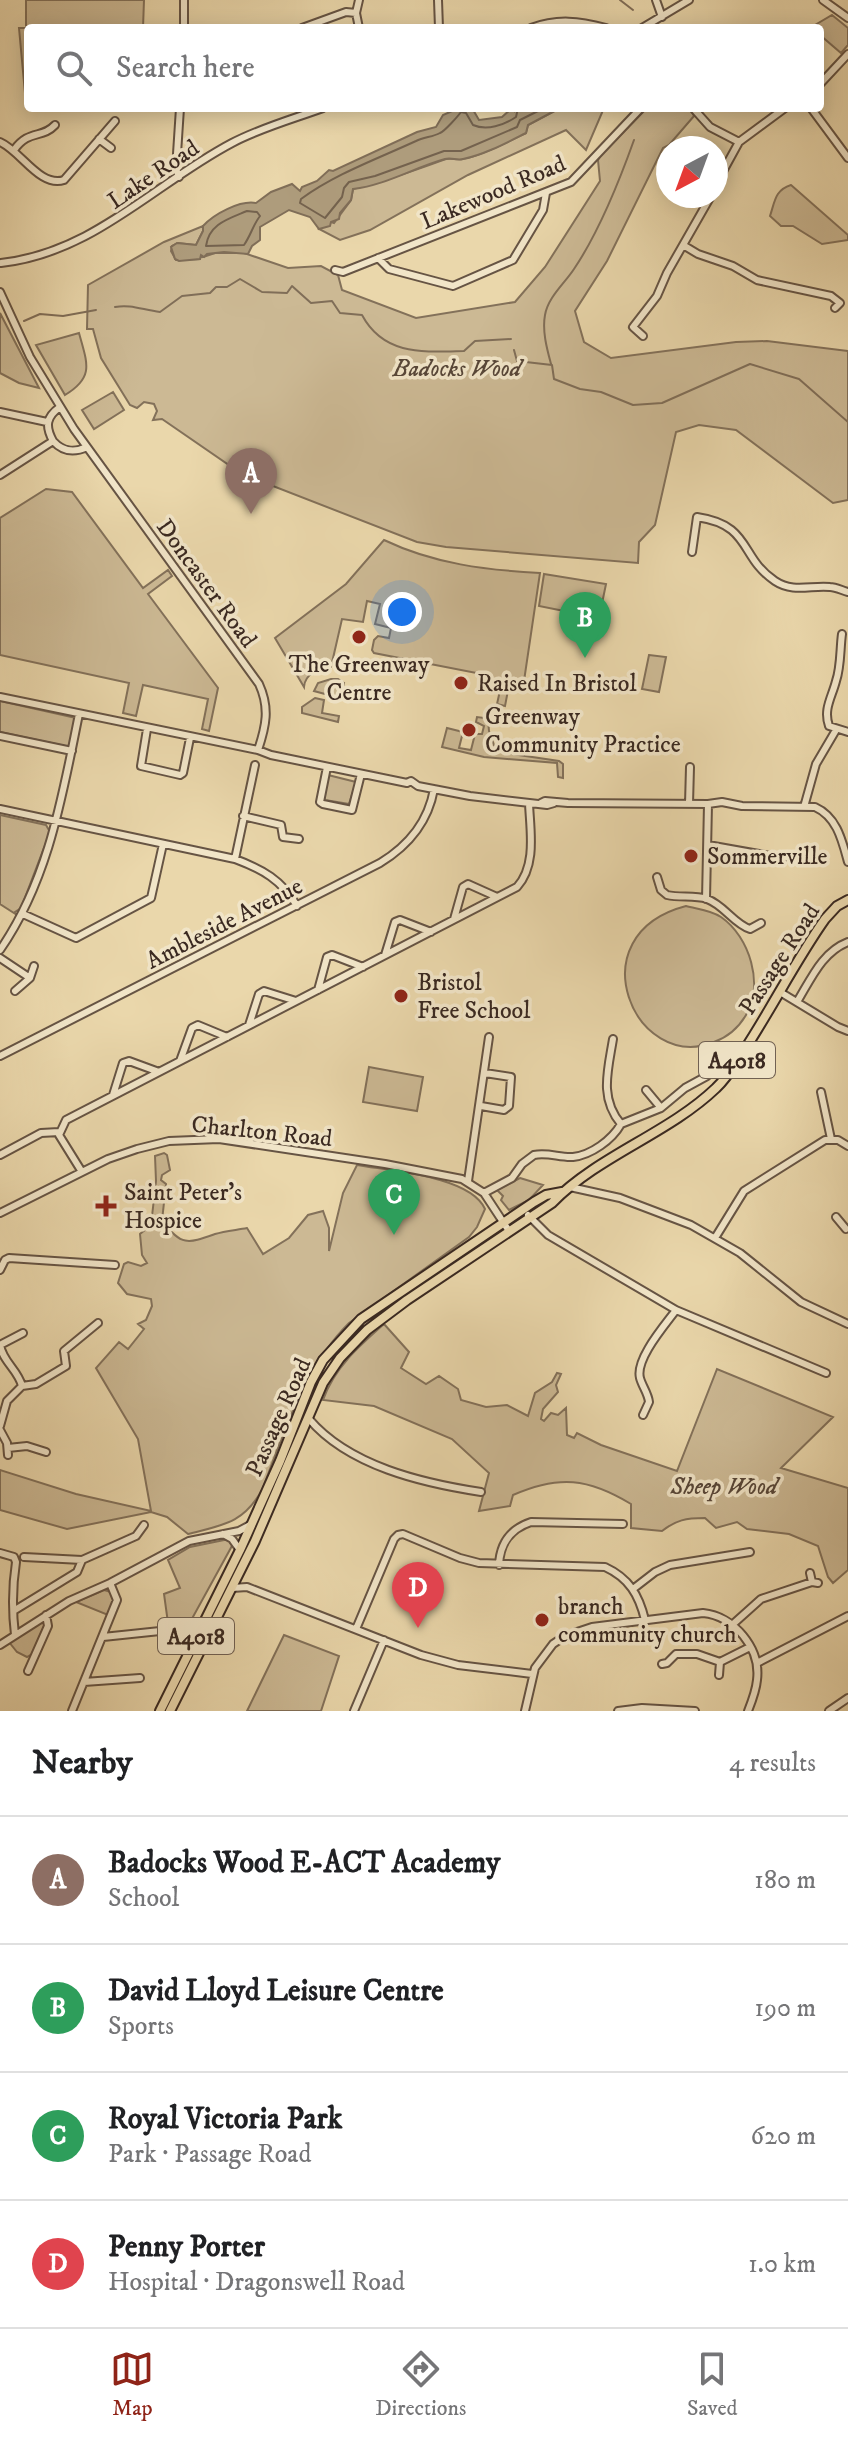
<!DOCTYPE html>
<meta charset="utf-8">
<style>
:root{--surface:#fff;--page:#f6f6f6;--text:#202124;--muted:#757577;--line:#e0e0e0;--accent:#8f2418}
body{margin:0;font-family:"IM FELL DW Pica",serif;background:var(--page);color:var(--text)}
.compass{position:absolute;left:656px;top:136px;width:72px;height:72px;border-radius:50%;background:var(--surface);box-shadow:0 4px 20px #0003;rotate:221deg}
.you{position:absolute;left:402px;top:612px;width:28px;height:28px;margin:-20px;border:6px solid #fff;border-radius:50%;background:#1a73e8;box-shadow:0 0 0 12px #1a73e833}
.badge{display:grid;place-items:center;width:52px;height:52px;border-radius:50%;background:var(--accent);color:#fff;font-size:26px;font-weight:700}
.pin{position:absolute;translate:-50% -66px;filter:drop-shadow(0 2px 4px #0008)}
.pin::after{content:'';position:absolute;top:42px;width:28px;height:24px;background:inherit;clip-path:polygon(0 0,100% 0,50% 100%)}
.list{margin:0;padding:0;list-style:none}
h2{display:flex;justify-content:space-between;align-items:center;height:104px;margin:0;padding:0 32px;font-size:34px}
h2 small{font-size:26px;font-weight:400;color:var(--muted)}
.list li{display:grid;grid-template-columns:52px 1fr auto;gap:24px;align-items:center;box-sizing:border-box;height:128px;padding:0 32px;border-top:2px solid var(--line)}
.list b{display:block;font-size:30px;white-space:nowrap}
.list p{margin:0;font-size:26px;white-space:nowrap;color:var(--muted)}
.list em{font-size:26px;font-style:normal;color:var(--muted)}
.icon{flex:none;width:44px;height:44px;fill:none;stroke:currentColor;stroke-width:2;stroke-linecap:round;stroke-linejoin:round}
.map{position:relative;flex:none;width:848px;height:1711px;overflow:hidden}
.search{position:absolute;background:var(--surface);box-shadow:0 4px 20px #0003;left:24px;right:24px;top:24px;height:88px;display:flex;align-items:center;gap:20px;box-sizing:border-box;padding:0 28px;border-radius:8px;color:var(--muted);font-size:30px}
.sheet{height:616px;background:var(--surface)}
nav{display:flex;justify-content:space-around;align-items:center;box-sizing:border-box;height:112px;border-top:2px solid var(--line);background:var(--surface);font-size:22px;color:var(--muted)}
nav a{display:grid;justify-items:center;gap:4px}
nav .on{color:var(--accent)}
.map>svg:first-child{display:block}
.green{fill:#ccb994;stroke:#83715a;stroke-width:2}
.water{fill:#ae9c7c;stroke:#806e58;stroke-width:2}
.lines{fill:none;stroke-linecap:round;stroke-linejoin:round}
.shore{stroke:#74624e;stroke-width:2}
.stream{stroke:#806e58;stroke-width:2}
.minor-casing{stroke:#665444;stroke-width:10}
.major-casing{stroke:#3a2921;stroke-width:12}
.minor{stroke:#f1e5c8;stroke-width:6}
.major{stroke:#ead7ab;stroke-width:8}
.poi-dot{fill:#8f2418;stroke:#f1e5c8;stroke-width:3}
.labels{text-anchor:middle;stroke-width:7;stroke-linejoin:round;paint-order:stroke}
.shield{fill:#f1e5c8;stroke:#716153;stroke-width:2}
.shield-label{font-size:22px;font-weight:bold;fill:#3a2921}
.street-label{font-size:24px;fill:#3a2921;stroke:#f1e5c8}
.park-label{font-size:24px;font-style:italic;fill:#574638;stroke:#f1e5c8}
.poi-label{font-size:24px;fill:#3a2921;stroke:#f1e5c8;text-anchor:start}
</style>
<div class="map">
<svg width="848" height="1711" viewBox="0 0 848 1711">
<rect width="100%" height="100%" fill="#ead7ab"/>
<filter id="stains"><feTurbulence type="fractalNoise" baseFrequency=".0025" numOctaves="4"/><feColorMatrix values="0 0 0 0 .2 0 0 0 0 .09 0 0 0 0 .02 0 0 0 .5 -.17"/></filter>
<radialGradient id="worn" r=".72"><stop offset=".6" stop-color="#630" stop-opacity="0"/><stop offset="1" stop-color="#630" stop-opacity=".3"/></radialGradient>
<!-- green -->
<path class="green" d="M 26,0 L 144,0 L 143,28 L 28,28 L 26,104 L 19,28 L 26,28 Z
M 832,15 L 848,28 L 848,45 L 841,53 L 820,35 L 820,28 L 810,28 Z
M 560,108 L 604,108 L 586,150 L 566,130 L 468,175 L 370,230 L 340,240 L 319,229 L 331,222 L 334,223 L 351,200 L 353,189 C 385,181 413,171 443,160 C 450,157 454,160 462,159 C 479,157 510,141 526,133 L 528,125 Z
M 647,108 L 690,108 L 694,116 L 669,145 L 663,148 L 607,261 L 575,311 L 584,342 L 611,358 L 736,342 L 767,341 L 848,351 L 848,500 L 833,503 L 736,430 L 699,425 L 676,432 L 655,525 L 639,542 L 638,563 L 446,547 L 417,542 L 242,474 L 162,419 L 153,420 L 157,411 L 154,404 L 144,402 L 137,408 L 130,405 L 101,358 L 93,329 L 87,329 L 88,285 L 164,242 L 203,226 L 203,231 L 196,245 L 178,243 L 172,246 L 171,251 L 176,260 L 200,259 L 201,255 L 203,257 L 215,253 L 244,253 L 288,268 L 321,266 L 338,275 L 342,290 L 416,318 L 515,302 L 545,267 L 600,181 L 598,160 L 601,155 Z
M 791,185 L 848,235 L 848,240 L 822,244 L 793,226 L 781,226 L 770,216 C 775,201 775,190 791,185 Z
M 0,313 L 39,388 L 19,383 L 0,373 Z
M 79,333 C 87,363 95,377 65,395 L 36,345 Z
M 113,392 L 124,410 L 94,429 L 82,410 Z
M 46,489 L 72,492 L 143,588 L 168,570 L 172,576 L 148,594 L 218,688 L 209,731 L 202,729 L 208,699 L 143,685 L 136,716 L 123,713 L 129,683 L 0,655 L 0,518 Z
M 384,540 C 434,564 486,570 540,573 L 524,681 L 510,680 L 505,706 L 497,704 L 501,686 L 491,683 L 492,676 L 374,653 L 372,650 L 374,640 L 378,636 L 389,638 L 391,628 L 375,624 L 380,604 L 367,601 L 363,622 L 342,619 L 331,667 C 319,669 305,673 304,687 L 275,638 L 346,584 Z
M 544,574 L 606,584 L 599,618 L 539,606 Z
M 649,655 L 666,657 L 659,692 L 642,689 Z
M 331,679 L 338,679 L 344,683 L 341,696 L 336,697 L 314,691 L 318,683 Z
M 315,698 L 324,700 L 322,713 L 339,716 L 338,722 L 302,713 L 302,707 Z
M 0,701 L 76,718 L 70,747 L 0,732 Z
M 485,716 L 488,719 L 489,731 L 494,745 L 512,754 L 559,761 L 563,764 L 563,778 L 558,777 L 557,763 L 484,757 L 442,747 L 447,728 L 463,732 L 459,748 L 471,750 L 475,734 L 482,734 L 484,726 L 476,722 L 477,717 L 484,718 Z
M 328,775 L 356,782 L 349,804 L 325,800 L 323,796 Z
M 0,815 L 46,825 L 50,832 L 21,908 L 15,912 L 17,915 L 0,904 Z
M 686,906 C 697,909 711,910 721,917 C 750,937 764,985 746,1015 C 739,1027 728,1037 714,1042 C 635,1074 575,935 686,906 Z
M 369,1067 L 423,1077 L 417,1111 L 363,1102 Z
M 164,1153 L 167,1155 L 170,1170 L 162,1175 L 161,1180 L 166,1184 L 162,1221 C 182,1246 187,1244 215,1234 C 225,1231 237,1230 247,1228 L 263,1254 L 289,1238 L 308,1215 L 323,1211 L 329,1228 L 329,1251 L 343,1193 L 357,1165 C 390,1171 470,1176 485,1209 L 477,1227 L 469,1237 L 349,1323 C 303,1369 285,1431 262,1490 C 243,1524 222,1525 188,1534 L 167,1517 L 151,1512 L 67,1529 L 0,1510 L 0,1470 L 76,1494 L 151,1511 L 138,1439 L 96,1368 L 119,1342 L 128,1349 L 144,1329 L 138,1324 L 146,1320 L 152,1306 L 151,1299 L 127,1294 L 118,1283 L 124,1264 L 128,1262 L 141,1266 L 147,1263 L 142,1255 L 140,1234 L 151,1225 L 156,1181 L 155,1156 Z
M 520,1178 L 543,1185 L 529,1200 L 509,1210 L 501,1200 L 503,1196 L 497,1190 Z
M 384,1324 L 409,1352 L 401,1368 L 426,1384 L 439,1376 L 458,1389 L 461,1400 L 486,1407 L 507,1405 L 528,1416 L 535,1393 L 552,1382 L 557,1373 L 561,1374 L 556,1385 L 558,1392 L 543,1409 L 541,1419 L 544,1421 L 551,1413 L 558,1415 L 566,1408 L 567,1435 L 574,1438 L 577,1433 L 601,1445 L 677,1471 L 717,1369 L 833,1417 L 781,1468 L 848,1488 L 848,1570 L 833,1583 L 828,1577 L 818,1546 L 789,1534 L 747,1529 L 737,1522 L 716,1528 L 705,1518 C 686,1518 676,1520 662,1531 L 631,1528 L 631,1504 C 588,1478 559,1475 513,1495 L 510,1506 L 479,1511 L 489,1473 L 452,1439 L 374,1406 L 323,1400 C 334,1368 359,1346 384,1324 Z
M 229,1539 L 233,1544 L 177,1646 L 171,1645 L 164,1594 L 180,1588 L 168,1560 L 190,1547 Z
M 104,1590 L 111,1592 L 114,1598 L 108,1615 L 76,1602 Z
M 41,1620 L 45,1624 L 32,1654 L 27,1657 L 17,1652 L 9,1642 Z
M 284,1635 L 339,1656 L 321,1711 L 247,1711 Z"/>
<!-- water -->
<path class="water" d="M 459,108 L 472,108 L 479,120 L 502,117 L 511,109 L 514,111 L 514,108 L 560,108 L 528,125 L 526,133 C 508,142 484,155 463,159 C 457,161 452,157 445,159 C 413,168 386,185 353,189 L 351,200 L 340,213 L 339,219 L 331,222 L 330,226 L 319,229 L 310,217 L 289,210 L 260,227 L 260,240 L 252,246 L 248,254 L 224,252 L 207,254 L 204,257 L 201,255 L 200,259 L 179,261 L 175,259 L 171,247 L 177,243 L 196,245 L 203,231 L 203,226 C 214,214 240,200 256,203 L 271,192 L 292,184 L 300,191 L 302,187 L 317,181 L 329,170 L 333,171 L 417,132 L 436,127 L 443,115 Z"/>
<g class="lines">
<!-- shore -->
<path class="shore" d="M 518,108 L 516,117 C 504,125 487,131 473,125 L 466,113 L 461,112 C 458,116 445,131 440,133 C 433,137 424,137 416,141 C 377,159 335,174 301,199 L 300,203 L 325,218 L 342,197 L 344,188 L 349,182 L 375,176 L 444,151 L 461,151 L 517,127 L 520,120 L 544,108
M 247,211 L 257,212 L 260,216 C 253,225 251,235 244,245 L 206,246 C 209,224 228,219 247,211 Z"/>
<!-- stream -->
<path class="stream" d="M 620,0 L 633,10
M 115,307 C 131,304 143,310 160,312 L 182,296 L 210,293 L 216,287 L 227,287 L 240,279 L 262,292 L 287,293 L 292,286 L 311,303 L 332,301 L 340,313 L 362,315 C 384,356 424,352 464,351 L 475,341 L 511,339
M 24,321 L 40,314 L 63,316 L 96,310
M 514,350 L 517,361 L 552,365 L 554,379 L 580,389 L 601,392 L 633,405 L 662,403 L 750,364 L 799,379 L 848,422
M 551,364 C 547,349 542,331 545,315 C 548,297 565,283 574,269 C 599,232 619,182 634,140"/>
<!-- minor casing -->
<g class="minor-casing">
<path id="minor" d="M 184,0 L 184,28
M 359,0 L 356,13 L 359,28
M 438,0 L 439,28
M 656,0 L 662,17
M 823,0 L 848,18
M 302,28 L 346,12 L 356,13
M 531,28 C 558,18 579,21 606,28
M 642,28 L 689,0
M 820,84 L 848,54
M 693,108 L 710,127 L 739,142
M 811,108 L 848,158
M 99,139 L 111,148
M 0,142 C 21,151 40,188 64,180 L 115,121
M 14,150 C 29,129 42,139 55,125
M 179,177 L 176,169 L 180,108
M 716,184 L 739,142 L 785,108
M 683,245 L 698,254 L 733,266 L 757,280 L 831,296 L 840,303 L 835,308
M 378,258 L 389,269 L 453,286 L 513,260 L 543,210 L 546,193
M 1,263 C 93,253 154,184 232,143 C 260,128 293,119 323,108
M 335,270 L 343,272 L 571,182 L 641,108
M 0,292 L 30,357 L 74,429 L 259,684 C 270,708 266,726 258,750
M 643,336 L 633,327 L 657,296 L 667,273 L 711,196
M 60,407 C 46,417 45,426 53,441 C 63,452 74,453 87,447
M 0,412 L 47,422
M 0,475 L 53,441
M 692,552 L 697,517 C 752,525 739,557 775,581 C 793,593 811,585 830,587 C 836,587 843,591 848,592
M 842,634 C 840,648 841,667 836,681 C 832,697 823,709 829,726 L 848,732
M 0,697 L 258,750 L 271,755 L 407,783 L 411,781 L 418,786 L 470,796 L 547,805 L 554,803
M 147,729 L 141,766 L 180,775 L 183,773 L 190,738
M 0,736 L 72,751
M 327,767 L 320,802 L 323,804 L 352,810 L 361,774
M 541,803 L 545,801 L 568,803 L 708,804 L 722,802 L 742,806 L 815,807 C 837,817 842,840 848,862
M 689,804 L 690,767
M 804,807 L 816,764 L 836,730
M 0,809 L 235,859 C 262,869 282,880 297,906
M 243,816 L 281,825 L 283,837 L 299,839
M 708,845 L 770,856 L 805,858
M 235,859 L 255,765
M 657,877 L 661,890 L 667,895 C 680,898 694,895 707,899 C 724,905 734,924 750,929 L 761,923
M 706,899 L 708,804
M 23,914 L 76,938 L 151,898 L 163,844
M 454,919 L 463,887 L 468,884 L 497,897
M 0,950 C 49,879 62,797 79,714
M 385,955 L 395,922 L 400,920 L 431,932
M 0,958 L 30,978 L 34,966
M 318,990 L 327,957 L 332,955 L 363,967
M 15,991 L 30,978
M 780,992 L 838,1027 L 848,1031
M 797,1002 C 811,979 822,952 848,942
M 249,1025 L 259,994 L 264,991 L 296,1001
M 613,1039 C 608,1070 599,1098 621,1124 L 661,1108 L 685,1088 L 707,1076 L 709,1054
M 0,1056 L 380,863 C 408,846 428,823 434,789
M 180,1061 L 192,1028 L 198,1025 L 227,1037
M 646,1090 L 661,1108
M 821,1092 L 831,1139
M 113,1095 L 123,1063 L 129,1061 L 159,1072
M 481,1106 L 504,1110 L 509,1106 L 511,1077 L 485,1073
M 0,1155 L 41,1133 L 59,1132
M 82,1172 L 59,1135 L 66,1120 L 517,887 C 537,865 530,830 529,803
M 468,1181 L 489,1037
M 570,1187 L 620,1198 L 691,1225 L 740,1253 L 801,1302 L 848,1324
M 484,1193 L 512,1178 L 522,1164 L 534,1155 C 548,1152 560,1158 573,1157 C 591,1155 612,1140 621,1124
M 0,1213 L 108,1159 L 137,1149 L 169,1141 L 219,1139 L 385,1164 L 462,1179 L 484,1193 L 509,1231
M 528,1215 L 548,1235 L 676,1310 L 826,1373
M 836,1217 L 846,1229
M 715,1238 L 744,1191 L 825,1140 L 838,1140 L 848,1146
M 0,1270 L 5,1260 L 9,1258 L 115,1265
M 0,1345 C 3,1362 18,1370 22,1386 L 36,1384 L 66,1366 L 64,1351 L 98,1323
M 0,1345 L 23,1333
M 643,1415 L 649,1402 C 648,1393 642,1386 640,1378 C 635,1359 665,1325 676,1310
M 309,1419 C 349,1466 422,1483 481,1492
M 0,1426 L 7,1401 L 22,1386
M 0,1430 L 7,1443 L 8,1455
M 8,1448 L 27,1446 L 46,1452
M 223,1534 L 232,1539 L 240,1550
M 0,1553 L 14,1557 L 16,1562 C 12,1588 12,1610 15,1635
M 24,1557 L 82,1560 L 136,1536 L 144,1525
M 499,1565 C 500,1543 510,1529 531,1522 L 623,1524
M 810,1573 L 812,1582 L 818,1583
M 232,1588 L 247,1587 L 421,1655 L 458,1665 L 532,1674
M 633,1589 L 655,1572 L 670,1565 L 750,1552
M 15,1610 L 77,1572 L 82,1560
M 732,1625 L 761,1599 L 812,1582
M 356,1629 L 394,1539 L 398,1535 L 403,1534 L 460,1558 L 479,1563 L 605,1567 C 629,1578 639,1595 645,1620
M 103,1637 L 160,1631
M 0,1645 L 69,1601 L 110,1583 L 189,1541 L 239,1531 L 252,1524
M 720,1662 L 750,1647
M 757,1663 L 848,1616
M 662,1664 L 667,1663 L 676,1654 L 697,1654 L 720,1662 L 719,1675
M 28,1671 L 48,1626 L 46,1615
M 84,1682 L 140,1678
M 72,1711 L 117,1600 L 110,1583
M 354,1711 L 384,1640
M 525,1711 L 535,1668 L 553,1644 L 565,1636 L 592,1627 L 703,1613 C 734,1616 761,1648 757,1680 C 756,1691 752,1701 748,1711
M 618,1711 L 642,1708 L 695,1711
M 829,1711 L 848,1698"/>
</g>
<!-- major casing -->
<g class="major-casing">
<path id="major" d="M 160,1711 L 240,1550 L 280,1461 L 311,1382 L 323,1360 L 361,1319 L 534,1202 L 546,1195 L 562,1192
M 170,1711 L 255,1541 L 323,1383 L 340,1358 L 367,1330 L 407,1300 L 552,1203 C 599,1155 668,1134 716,1088 C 728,1077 736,1062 745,1049 C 773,1006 796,960 825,919 L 837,906 L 848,900"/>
</g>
<!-- minor -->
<use href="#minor" class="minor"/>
<!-- major -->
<use href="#major" class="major"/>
</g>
<!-- markers -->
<g class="poi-dot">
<circle cx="359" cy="637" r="8"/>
<circle cx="461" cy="683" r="8"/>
<circle cx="469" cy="730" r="8"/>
<circle cx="691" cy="856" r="8"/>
<circle cx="401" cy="996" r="8"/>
<path d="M102 1194h8v8h8v8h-8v8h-8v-8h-8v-8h8z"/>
<circle cx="542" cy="1620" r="8"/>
</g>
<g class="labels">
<!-- shield labels -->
<g class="shield">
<rect x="699" y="1042" width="76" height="36" rx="6"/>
<rect x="158" y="1618" width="76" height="36" rx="6"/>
</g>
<g class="shield-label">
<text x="737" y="1068">A4018</text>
<text x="196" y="1644">A4018</text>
</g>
<!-- street labels -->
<g class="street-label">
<text transform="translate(153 174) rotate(-34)" y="8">Lake Road</text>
<text transform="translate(493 192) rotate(-23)" y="8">Lakewood Road</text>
<text transform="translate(207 583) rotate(54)" y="8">Doncaster Road</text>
<text transform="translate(224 923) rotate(-27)" y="8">Ambleside Avenue</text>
<text transform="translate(779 959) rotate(-57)" y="8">Passage Road</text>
<text transform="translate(262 1131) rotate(6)" y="8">Charlton Road</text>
<text transform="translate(278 1417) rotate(-66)" y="8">Passage Road</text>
</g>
<!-- park labels -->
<g class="park-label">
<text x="457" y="376">Badocks Wood</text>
<text x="724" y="1494">Sheep Wood</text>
</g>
<!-- poi labels -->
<g class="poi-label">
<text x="359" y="672" text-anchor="middle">The Greenway<tspan x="359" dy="28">Centre</tspan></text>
<text x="477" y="691">Raised In Bristol</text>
<text x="485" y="724">Greenway<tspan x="485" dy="28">Community Practice</tspan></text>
<text x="707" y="864">Sommerville</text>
<text x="417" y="990">Bristol<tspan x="417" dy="28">Free School</tspan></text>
<text x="124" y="1200">Saint Peter's<tspan x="124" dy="28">Hospice</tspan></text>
<text x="558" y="1614">branch<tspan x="558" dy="28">community church</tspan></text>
</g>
</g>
<rect width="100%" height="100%" filter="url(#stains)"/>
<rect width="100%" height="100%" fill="url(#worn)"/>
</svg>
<svg class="compass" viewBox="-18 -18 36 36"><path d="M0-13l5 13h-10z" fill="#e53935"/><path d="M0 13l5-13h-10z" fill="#757577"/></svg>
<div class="you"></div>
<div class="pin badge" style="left:251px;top:514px;background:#8d6e63">A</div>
<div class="pin badge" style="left:585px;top:658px;background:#2e9e5b">B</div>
<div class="pin badge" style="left:394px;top:1235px;background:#2e9e5b">C</div>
<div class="pin badge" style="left:418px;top:1628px;background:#e0444e">D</div>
<div class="search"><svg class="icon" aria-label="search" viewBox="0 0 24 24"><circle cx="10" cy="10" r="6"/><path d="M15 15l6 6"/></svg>Search here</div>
</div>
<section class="sheet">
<h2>Nearby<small>4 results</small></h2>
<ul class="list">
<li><span class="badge" style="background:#8d6e63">A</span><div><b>Badocks Wood E-ACT Academy</b><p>School</p></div><em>180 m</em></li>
<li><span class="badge" style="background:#2e9e5b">B</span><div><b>David Lloyd Leisure Centre</b><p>Sports</p></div><em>190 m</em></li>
<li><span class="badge" style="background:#2e9e5b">C</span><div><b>Royal Victoria Park</b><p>Park · Passage Road</p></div><em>620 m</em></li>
<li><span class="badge" style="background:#e0444e">D</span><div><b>Penny Porter</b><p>Hospital · Dragonswell Road</p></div><em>1.0 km</em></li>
</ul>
</section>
<nav>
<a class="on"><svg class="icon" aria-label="map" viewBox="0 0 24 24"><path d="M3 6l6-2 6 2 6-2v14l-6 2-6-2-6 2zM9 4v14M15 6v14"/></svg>Map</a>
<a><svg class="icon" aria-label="directions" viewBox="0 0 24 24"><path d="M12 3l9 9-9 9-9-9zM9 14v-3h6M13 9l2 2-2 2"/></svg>Directions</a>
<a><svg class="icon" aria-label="saved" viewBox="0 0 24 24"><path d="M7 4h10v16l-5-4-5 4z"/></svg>Saved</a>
</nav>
